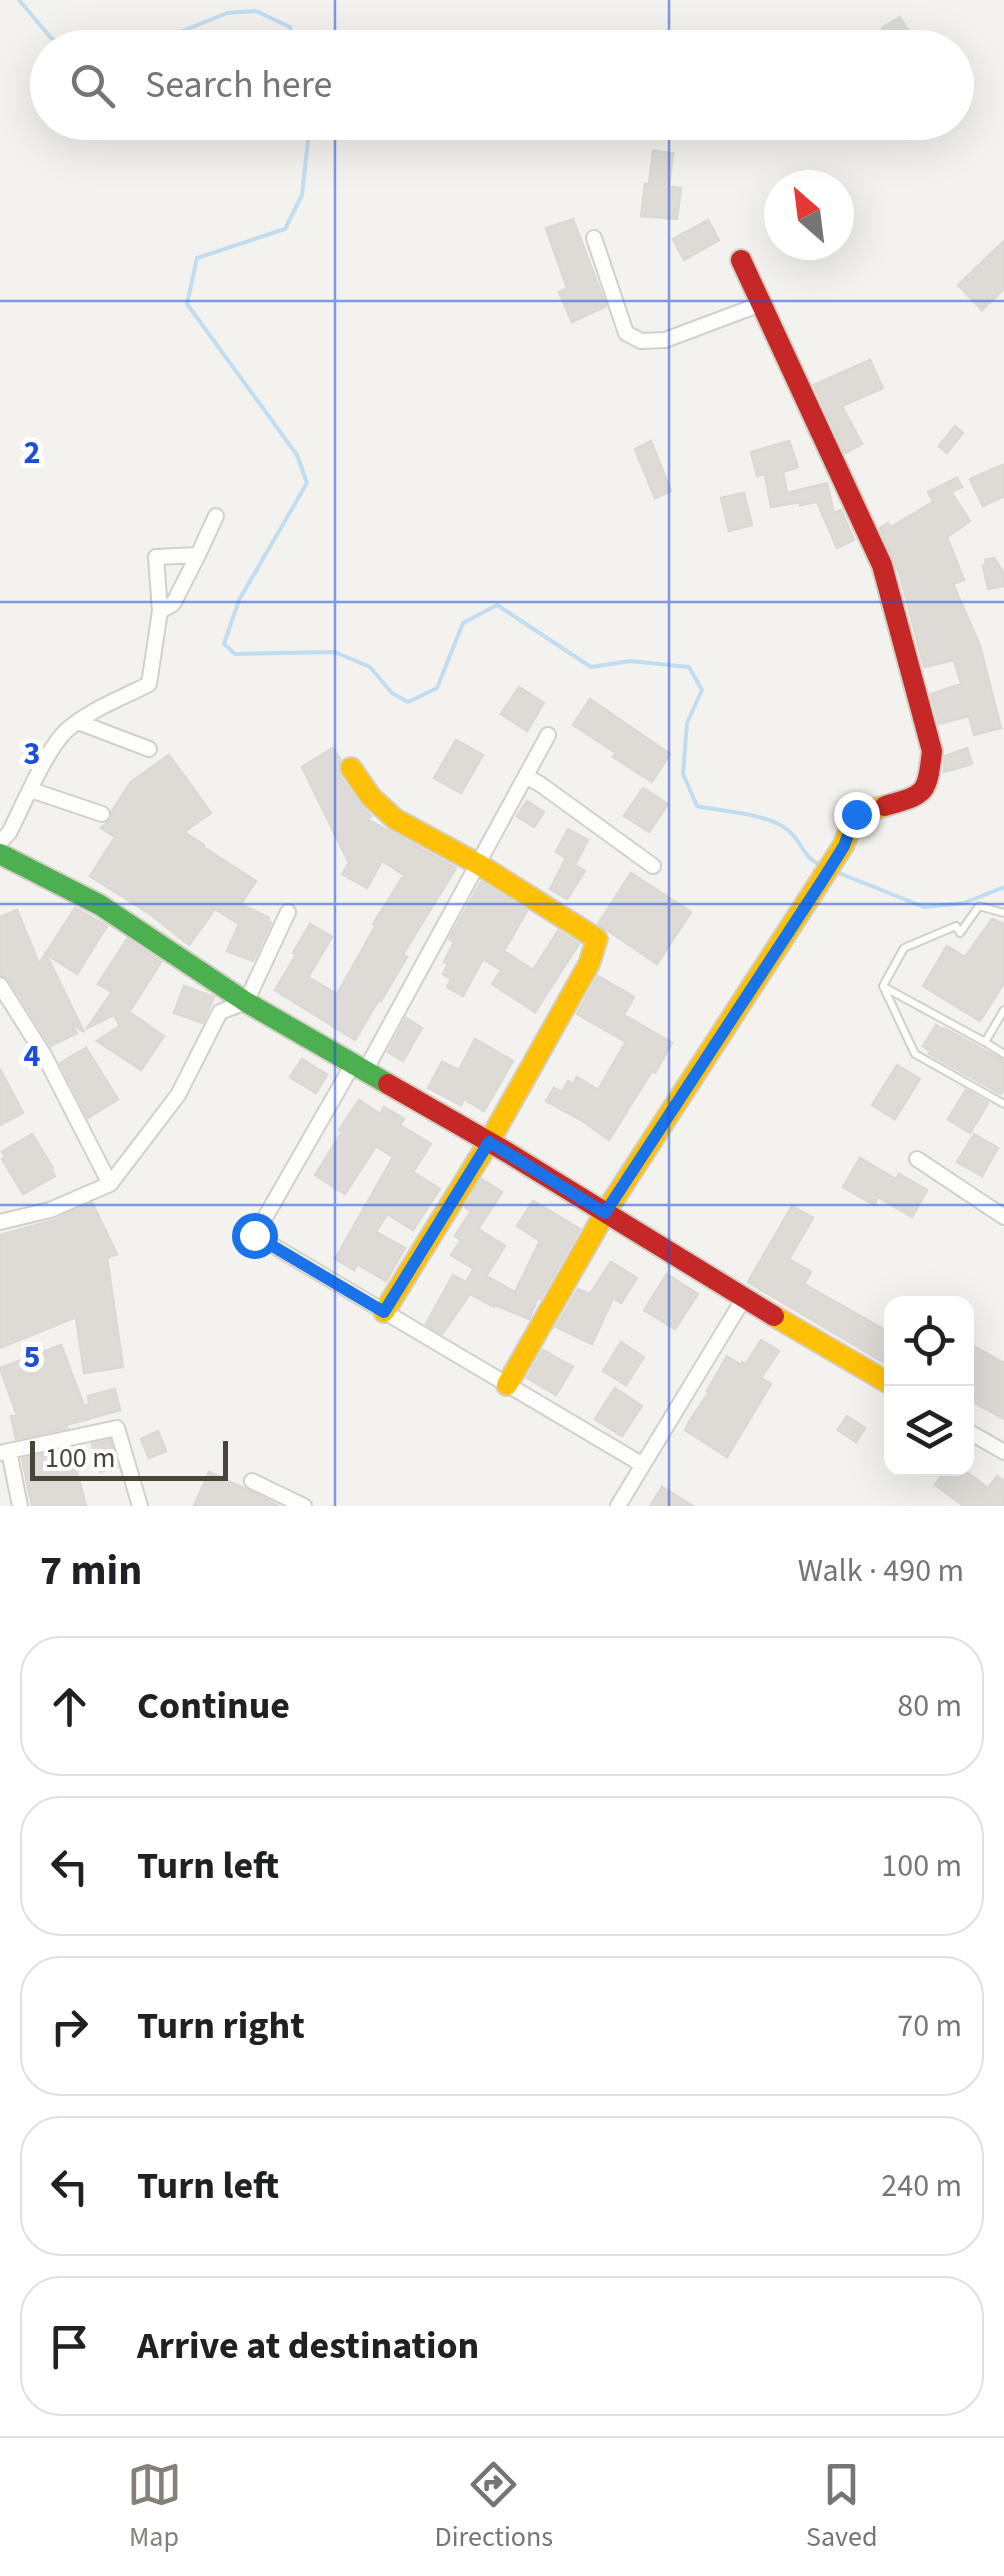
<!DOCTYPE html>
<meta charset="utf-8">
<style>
:root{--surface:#fff;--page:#f2f2f2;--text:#202124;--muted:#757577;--line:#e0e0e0;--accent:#868178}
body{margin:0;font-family:"Source Sans 3",sans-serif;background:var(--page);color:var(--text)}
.controls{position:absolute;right:30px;bottom:30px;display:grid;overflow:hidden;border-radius:20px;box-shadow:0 10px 40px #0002}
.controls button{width:90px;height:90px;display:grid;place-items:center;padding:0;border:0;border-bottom:2px solid var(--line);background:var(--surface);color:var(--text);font:50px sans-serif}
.compass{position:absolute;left:764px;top:170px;width:90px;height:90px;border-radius:50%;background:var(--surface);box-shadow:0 10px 40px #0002;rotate:332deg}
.scale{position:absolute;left:30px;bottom:25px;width:198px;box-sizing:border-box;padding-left:10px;border:5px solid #4b4439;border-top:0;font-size:28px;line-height:35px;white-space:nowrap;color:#4b4439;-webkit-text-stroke:8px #fff;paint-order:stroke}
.stop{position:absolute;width:30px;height:30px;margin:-22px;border:8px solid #1a73e8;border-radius:50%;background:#fff}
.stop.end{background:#1a73e8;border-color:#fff;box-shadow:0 2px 10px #0008}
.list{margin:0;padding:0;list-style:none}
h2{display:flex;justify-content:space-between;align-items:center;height:130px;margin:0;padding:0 40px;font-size:42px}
h2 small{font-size:32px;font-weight:400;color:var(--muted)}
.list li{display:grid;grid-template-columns:65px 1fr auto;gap:30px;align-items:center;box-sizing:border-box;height:140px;margin:0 20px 20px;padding:0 20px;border:2px solid var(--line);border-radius:40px}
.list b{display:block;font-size:38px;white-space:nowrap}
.list em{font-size:32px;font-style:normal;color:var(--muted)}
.icon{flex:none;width:55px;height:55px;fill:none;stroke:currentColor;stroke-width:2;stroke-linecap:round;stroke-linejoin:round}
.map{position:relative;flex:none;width:1004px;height:1506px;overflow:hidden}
.search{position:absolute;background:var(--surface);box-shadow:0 10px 40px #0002;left:30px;right:30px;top:30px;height:110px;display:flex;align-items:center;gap:25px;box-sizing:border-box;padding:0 35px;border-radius:55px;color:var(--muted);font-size:38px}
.sheet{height:930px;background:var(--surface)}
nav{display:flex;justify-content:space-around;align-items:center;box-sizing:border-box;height:140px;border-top:2px solid var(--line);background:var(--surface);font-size:28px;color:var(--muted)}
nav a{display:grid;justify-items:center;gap:5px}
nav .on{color:var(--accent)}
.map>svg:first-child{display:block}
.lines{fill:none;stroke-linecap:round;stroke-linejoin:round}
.stream{stroke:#c0ddf1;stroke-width:4}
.building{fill:#dedbd6;stroke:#dcd9d4;stroke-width:2.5}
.lane-casing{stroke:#d2d0cb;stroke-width:10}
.street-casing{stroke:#d2d0cb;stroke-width:18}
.fast-casing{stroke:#d3cfc5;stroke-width:24}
.slow-casing{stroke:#d3cfc5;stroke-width:24}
.jam-casing{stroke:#d3cfc5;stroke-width:24}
.lane{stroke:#fdfdfc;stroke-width:6}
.street{stroke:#fdfdfc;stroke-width:14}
.fast{stroke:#4caf50;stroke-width:20}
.slow{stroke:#ffc107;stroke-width:20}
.jam{stroke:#c62828;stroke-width:20}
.route{stroke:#1a73e8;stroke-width:12}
.grid{fill:none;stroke:#1d4ed8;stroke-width:2.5;stroke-opacity:0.55}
.grid-label{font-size:32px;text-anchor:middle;font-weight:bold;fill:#1d4ed8;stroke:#fff;stroke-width:10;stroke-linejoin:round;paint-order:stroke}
</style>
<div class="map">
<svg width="1004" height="1506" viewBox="0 0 1004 1506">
<rect width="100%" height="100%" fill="#f4f2ee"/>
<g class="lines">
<!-- stream -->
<path class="stream" d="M 19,0 L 51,38 L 67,48
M 141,48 L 227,13 L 256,11 L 290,27 L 297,48
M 310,122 L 302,195 L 285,229 L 197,258 L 187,304 L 297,455 L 307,483 L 239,600 L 224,644 L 235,654 L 335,652 L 370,667 L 392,693 L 408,702 L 437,688 L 463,623 L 497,605 L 591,667 L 630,661 L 689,667 L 702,690 L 687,723 L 683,774 L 697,806 C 723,812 769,813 789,831 C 802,842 803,858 821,865
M 834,871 L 924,907 L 964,903 L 1004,887"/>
</g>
<!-- building -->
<path class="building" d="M 900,17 L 918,48 L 894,48 L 882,28 Z
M 653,151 L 673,153 L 669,187 L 681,188 L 677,219 L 641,216 L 645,184 L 649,184 Z
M 573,219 L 606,306 L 572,322 L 559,292 L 567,288 L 546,228 Z
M 708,220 L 719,240 L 684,260 L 673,239 Z
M 1004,241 L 1004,289 L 982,310 L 958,285 Z
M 870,360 L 883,388 L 842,406 L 862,444 L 845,453 L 814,385 Z
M 955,426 L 963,433 L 947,453 L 939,446 Z
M 651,441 L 671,491 L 655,498 L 635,449 Z
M 789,441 L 798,467 L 783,472 L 787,493 L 827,483 L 834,513 L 841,510 L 854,540 L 837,548 L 817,502 L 800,505 L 800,502 L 771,507 L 765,474 L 757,476 L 751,452 Z
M 1004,464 L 1004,496 L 983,506 L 970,479 Z
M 957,478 L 962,487 L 951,492 L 970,521 L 947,537 L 964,580 L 953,584 L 980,646 L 1001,728 L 974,735 L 969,716 L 939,724 L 931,694 L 961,684 L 954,660 L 924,667 L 900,575 L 880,528 L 888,523 L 891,527 L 933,502 L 928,492 Z
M 744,493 L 752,525 L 729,531 L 721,498 Z
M 994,558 L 1004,573 L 1004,586 L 988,589 L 983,565 L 986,564 L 985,560 Z
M 519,687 L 544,703 L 527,731 L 501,714 Z
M 590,699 L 670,754 L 652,782 L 613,757 L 616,753 L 573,725 Z
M 456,740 L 483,755 L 461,793 L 434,778 Z
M 333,748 L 341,760 L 337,768 L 339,775 L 360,805 L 371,816 L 367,819 L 456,868 L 403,954 L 407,957 L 381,1001 L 379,999 L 355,1040 L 275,990 L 296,955 L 293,953 L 310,924 L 332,937 L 308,977 L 337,994 L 376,925 L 373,924 L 404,875 L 382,861 L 367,888 L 342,874 L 349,863 L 302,767 Z
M 967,748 L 972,764 L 944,772 L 945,756 Z
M 169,755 L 211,813 L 184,832 L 204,845 L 203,847 L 256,881 L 241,904 L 269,918 L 268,921 L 271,923 L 253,961 L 227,951 L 239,924 L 215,909 L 189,945 L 150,914 L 90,876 L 115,837 L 101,828 L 112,818 L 112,811 L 131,782 Z
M 643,788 L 668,804 L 649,832 L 624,816 Z
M 527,801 L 544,812 L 534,827 L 517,816 Z
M 568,829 L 588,840 L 575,865 L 585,871 L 567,899 L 550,889 L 566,858 L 556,852 Z
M 631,873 L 691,912 L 657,964 L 598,924 Z
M 481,882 L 527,911 L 504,951 L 533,970 L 558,931 L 579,944 L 535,1012 L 492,984 L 501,970 L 483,959 L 463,996 L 447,987 L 451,979 L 443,974 L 448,964 L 444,962 L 454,942 L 449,939 Z
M 75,908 L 107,926 L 77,974 L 46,954 L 84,1032 L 70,1022 L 77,1033 L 51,1046 L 10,981 L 0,974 L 0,917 L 17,910 L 39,964 Z
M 992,919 L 1004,924 L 1004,983 L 980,1021 L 923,986 L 947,946 L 965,957 Z
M 127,939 L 161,962 L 129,1012 L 164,1036 L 141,1070 L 97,1041 L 120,1026 L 114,1015 L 87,1028 L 112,992 L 98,984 Z
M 598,976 L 634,997 L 624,1015 L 672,1043 L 655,1073 L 652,1071 L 609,1140 L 584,1122 L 546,1101 L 554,1088 L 562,1092 L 568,1081 L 573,1084 L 577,1077 L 598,1090 L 626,1042 L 577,1014 Z
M 184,986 L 214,997 L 203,1023 L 174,1013 Z
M 406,1018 L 422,1028 L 403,1061 L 388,1052 Z
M 936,1025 L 943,1030 L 944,1028 L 1004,1061 L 1004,1089 L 1001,1094 L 929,1054 L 930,1051 L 923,1046 Z
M 475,1039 L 513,1061 L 484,1111 L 464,1099 L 461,1105 L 428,1088 L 442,1062 L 459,1070 Z
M 86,1048 L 118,1099 L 88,1118 L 60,1063 Z
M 302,1059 L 327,1075 L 316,1093 L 290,1077 Z
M 897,1065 L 920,1079 L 895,1119 L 872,1105 Z
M 0,1069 L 23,1113 L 0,1125 Z
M 966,1090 L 988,1103 L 970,1133 L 948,1119 Z
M 359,1100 L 380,1114 L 384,1107 L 404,1119 L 400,1125 L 431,1144 L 413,1172 L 440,1189 L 413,1230 L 387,1214 L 376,1232 L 405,1248 L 386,1281 L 357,1264 L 354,1270 L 335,1259 L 393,1157 L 376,1146 L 345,1194 L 315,1175 L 342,1132 L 339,1130 Z
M 32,1134 L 53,1168 L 51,1169 L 55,1176 L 23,1194 L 2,1159 L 5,1157 L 2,1152 Z
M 974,1134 L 998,1148 L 982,1176 L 957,1162 Z
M 860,1158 L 896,1179 L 899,1174 L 927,1190 L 912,1217 L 878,1197 L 874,1205 L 843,1187 Z
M 482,1179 L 502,1192 L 478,1229 L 505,1246 L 486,1276 L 515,1292 L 540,1241 L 517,1226 L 533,1201 L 580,1229 L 540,1299 L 538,1297 L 529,1319 L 495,1305 L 494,1307 L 470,1294 L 442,1334 L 426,1324 L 453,1275 L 466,1282 L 474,1269 L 451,1255 L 461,1240 L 455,1236 L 471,1211 L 465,1207 Z
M 92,1203 L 117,1254 L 107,1258 L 123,1367 L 84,1373 L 76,1317 L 0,1348 L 0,1235 L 54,1220 Z
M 792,1206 L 813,1218 L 789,1259 L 811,1272 L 804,1284 L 892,1334 L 892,1348 L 883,1362 L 748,1282 Z
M 611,1262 L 637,1278 L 621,1303 L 613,1298 L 592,1344 L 556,1327 L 578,1289 L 590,1294 Z
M 667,1274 L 698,1294 L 675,1329 L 644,1310 Z
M 761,1340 L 779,1351 L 761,1378 L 771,1384 L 727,1457 L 685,1430 L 689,1422 L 709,1392 L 707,1391 L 727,1356 L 741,1365 L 742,1362 L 746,1364 Z
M 621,1342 L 644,1357 L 626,1385 L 603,1371 Z
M 966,1342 L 1004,1363 L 1004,1419 L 966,1398 Z
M 61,1345 L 84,1406 L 89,1405 L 88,1396 L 115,1389 L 120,1410 L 66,1425 L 67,1428 L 16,1439 L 11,1416 L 17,1415 L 0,1368 Z
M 543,1350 L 573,1367 L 556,1395 L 527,1378 Z
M 615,1388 L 642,1406 L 622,1436 L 595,1419 Z
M 847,1416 L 865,1428 L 856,1442 L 838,1430 Z
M 158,1431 L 166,1451 L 149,1458 L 141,1439 Z
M 110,1440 L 117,1467 L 100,1472 L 92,1444 Z
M 71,1449 L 86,1506 L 32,1506 L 22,1459 Z
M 947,1468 L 961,1468 L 988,1488 L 997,1476 L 1004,1481 L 1004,1506 L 964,1506 L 935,1485 Z
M 209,1472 L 244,1488 L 279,1506 L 194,1506 Z
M 662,1487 L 693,1506 L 650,1506 Z"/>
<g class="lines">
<!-- lane casing -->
<g class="lane-casing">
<path id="lane" d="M 1004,913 L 979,906 L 960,933 L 956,926 L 904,948 L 883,986 L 915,1054 L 1004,1104
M 884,987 L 985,1042
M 1004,1010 L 985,1042 L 1004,1054"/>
</g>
<!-- street casing -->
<g class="street-casing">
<path id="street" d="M 594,238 L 626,333 L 641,341 L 665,340 L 761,304
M 160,611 L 173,604 L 198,555
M 78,722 L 149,749
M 527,777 L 540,784 L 653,866
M 31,790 L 102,814
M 0,842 L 9,833 C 23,806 46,749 67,730 C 89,710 122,698 149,684 L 160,611 L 156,557 L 198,555 L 216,516
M 0,985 L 44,1055 L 110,1184
M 353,1064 L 255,1235 L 643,1465
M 365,1071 L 548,735
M 917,1159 L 1004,1217
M 0,1222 L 50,1210 L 110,1184 L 178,1095 L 220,1012 L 246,1002 L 288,912
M 966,1430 L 1004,1452
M 9,1451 L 20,1506
M 0,1453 L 117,1428 L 140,1506
M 252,1481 L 304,1506
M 618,1506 L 744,1298"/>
</g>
<!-- fast casing -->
<g class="fast-casing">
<path id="fast" d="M 0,854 L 100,905 L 246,1002 L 388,1084"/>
</g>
<!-- slow casing -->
<g class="slow-casing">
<path id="slow" d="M 351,768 L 371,797 L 395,819 L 478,864 L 597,939 L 589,964 L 489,1142 L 384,1312
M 774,1316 L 892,1385
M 507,1385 L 605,1213 L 843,846 L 856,814 L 885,806"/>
</g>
<!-- jam casing -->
<g class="jam-casing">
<path id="jam" d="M 741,260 L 882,565 L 932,751 C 927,795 926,794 885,806
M 388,1084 L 505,1151 L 774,1316"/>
</g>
<!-- lane -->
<use href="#lane" class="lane"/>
<!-- street -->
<use href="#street" class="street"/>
<!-- fast -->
<use href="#fast" class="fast"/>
<!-- slow -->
<use href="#slow" class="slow"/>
<!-- jam -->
<use href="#jam" class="jam"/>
</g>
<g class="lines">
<!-- route -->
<path class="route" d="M 254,1235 L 384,1312 L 489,1142 L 605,1213 L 822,881 L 844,846 L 856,814"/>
</g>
<!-- grid -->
<path class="grid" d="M 335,0 L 335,48M 669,0 L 669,48M 335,122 L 335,1506M 669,122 L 669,1506M 0,301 L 1004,301M 0,602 L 1004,602M 0,904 L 1004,904M 0,1205 L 1004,1205"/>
<g class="grid-label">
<text x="32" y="463">2</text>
<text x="32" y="764">3</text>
<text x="32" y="1066">4</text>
<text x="32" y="1367">5</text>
</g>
</svg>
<div class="controls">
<button><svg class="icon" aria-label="locate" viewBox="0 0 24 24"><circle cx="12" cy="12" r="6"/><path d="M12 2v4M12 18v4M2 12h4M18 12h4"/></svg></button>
<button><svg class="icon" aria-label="layers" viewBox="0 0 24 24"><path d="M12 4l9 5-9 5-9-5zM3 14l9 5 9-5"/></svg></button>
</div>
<svg class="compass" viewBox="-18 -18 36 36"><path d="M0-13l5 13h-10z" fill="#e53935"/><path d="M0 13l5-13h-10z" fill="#757577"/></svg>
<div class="scale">100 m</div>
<div class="stop" style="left:254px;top:1235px"></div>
<div class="stop end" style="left:856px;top:814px"></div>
<div class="search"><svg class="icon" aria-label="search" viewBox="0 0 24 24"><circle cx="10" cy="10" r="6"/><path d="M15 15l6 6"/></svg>Search here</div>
</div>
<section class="sheet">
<h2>7 min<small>Walk · 490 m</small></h2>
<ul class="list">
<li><svg class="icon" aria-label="ahead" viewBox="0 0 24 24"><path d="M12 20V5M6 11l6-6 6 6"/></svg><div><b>Continue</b></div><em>80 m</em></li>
<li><svg class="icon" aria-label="left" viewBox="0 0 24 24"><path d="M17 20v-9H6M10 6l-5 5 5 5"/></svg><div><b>Turn left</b></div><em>100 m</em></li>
<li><svg class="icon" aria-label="right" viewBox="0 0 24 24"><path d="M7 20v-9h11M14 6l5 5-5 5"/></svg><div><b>Turn right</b></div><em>70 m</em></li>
<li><svg class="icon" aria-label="left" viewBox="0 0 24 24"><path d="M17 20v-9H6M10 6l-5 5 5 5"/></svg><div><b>Turn left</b></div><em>240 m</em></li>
<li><svg class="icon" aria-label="arrive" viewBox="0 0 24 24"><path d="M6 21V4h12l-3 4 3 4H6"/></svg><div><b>Arrive at destination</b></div></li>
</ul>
</section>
<nav>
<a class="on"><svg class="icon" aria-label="map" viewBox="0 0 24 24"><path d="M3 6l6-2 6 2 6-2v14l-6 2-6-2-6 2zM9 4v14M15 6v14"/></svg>Map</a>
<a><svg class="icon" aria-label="directions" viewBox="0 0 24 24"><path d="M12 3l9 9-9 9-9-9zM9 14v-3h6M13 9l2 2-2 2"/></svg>Directions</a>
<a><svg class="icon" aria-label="saved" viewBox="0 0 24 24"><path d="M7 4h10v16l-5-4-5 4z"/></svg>Saved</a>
</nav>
